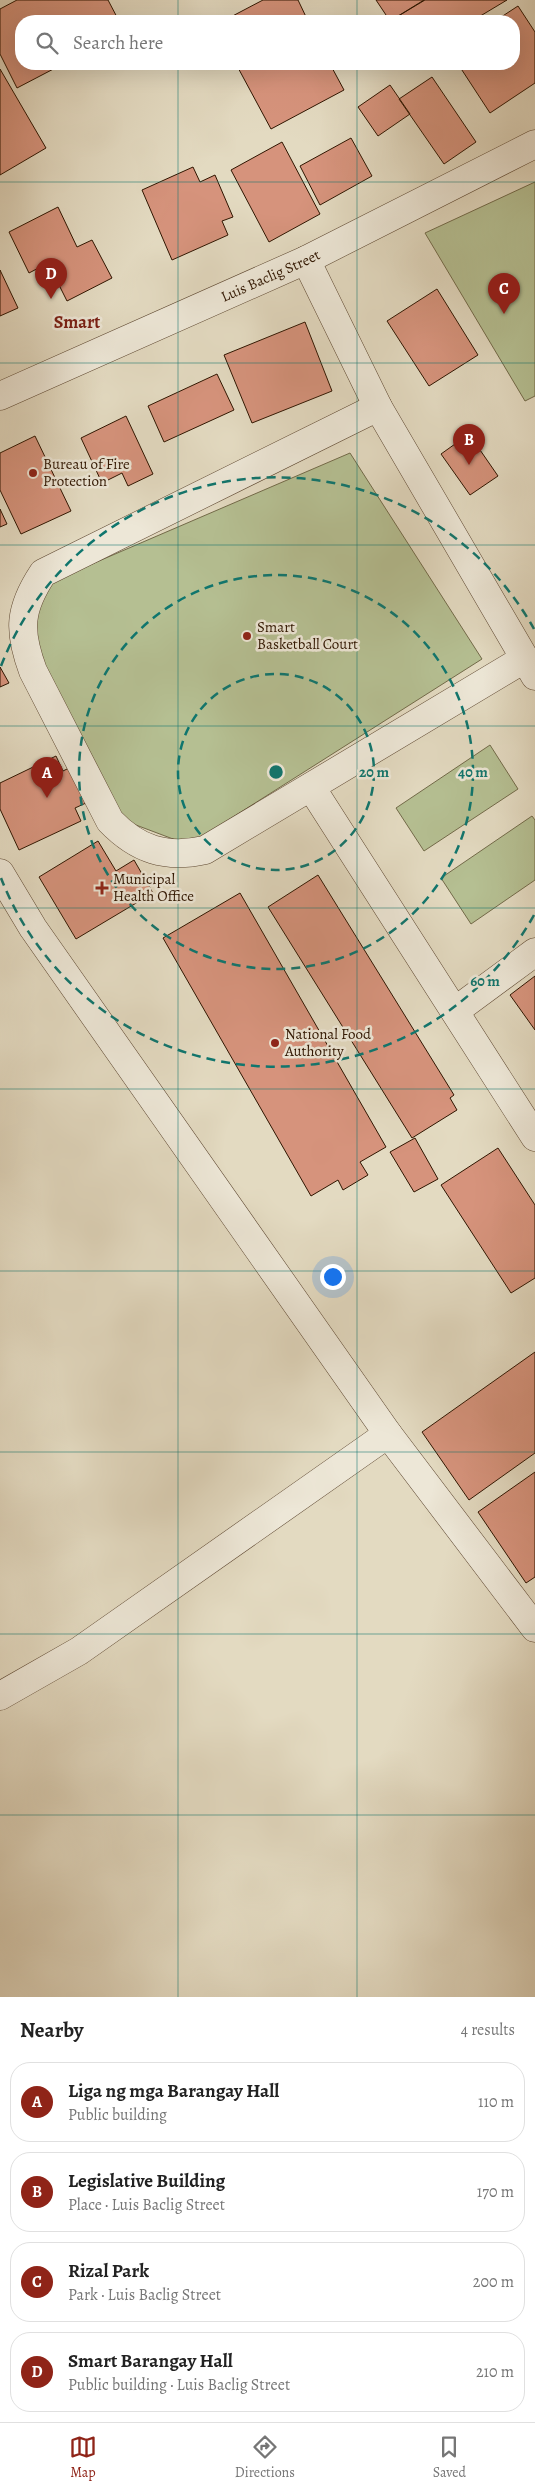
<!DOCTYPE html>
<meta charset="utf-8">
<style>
:root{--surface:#fff;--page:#f2f2f2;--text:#222;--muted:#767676;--line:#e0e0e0;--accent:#8f2418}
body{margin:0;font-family:Alegreya,serif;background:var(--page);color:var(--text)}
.you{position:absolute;left:332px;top:1276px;width:18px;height:18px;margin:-12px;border:4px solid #fff;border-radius:50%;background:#1a73e8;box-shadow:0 0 0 8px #1a73e833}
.badge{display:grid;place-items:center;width:32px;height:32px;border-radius:50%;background:var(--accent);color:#fff;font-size:16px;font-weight:700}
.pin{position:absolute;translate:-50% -41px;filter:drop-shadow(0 1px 2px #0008)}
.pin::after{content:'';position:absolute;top:26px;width:18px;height:15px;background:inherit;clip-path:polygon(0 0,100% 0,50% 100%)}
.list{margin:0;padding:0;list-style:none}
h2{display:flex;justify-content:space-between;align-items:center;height:65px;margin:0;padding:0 20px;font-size:21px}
h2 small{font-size:16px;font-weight:400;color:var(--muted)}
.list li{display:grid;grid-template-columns:32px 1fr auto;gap:15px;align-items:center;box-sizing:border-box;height:80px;margin:0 10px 10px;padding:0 10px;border:1px solid var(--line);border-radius:20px}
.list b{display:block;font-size:19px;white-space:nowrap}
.list p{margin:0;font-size:16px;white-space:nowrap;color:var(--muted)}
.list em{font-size:16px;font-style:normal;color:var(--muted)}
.icon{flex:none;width:28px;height:28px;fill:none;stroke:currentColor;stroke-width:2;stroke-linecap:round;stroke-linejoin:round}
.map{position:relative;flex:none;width:535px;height:1997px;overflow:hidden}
.search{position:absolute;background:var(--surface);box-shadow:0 5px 20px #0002;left:15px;right:15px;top:15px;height:55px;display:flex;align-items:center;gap:12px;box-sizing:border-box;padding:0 18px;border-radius:20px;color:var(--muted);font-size:19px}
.sheet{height:425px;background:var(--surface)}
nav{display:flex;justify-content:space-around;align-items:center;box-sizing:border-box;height:70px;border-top:1px solid var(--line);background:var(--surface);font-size:14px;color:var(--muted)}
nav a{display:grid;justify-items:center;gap:2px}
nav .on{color:var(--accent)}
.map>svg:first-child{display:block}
.green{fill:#b5bf92;stroke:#726a49}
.building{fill:#d6937c;stroke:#2f1500}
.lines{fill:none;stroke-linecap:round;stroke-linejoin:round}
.minor-casing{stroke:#5c4630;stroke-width:29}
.minor{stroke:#ede7d7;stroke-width:28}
.grid{fill:none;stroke:#0f766e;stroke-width:1;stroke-opacity:0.55}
.ring{fill:none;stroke:#0f766e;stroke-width:2.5;stroke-dasharray:9 6}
.poi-dot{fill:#8f2418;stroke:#ede7d7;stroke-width:2}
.labels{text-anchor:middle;stroke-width:5;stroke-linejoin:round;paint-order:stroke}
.street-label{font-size:15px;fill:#2f1500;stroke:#ede7d7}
.poi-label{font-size:15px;fill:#2f1500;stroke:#ede7d7;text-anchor:start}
.quarter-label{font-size:18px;font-weight:bold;fill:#7a1f14;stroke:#ede7d7}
.centre{fill:#0f766e;stroke:#ede7d7;stroke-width:2.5}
.ring-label{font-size:15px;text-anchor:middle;font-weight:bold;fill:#0f766e;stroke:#ede7d7;stroke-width:5;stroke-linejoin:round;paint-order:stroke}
</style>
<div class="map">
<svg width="535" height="1997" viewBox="0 0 535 1997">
<rect width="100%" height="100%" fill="#e3dac1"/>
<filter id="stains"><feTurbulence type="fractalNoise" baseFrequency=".004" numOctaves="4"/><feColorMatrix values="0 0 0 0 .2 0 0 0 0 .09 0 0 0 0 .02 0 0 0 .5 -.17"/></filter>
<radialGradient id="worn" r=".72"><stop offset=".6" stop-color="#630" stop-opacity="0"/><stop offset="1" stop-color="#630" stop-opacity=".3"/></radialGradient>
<!-- green -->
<path class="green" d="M 535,182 L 535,396 L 525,401 L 425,233 Z
M 350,453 L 482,659 L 189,845 L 120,819 L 27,653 L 27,619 L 50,582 Z
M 490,745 L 518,789 L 424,851 L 396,808 Z
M 532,816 L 535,820 L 535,880 L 471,924 L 441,878 Z"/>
<!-- building -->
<path class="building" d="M 17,0 L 108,0 L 119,21 L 21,21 L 21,64 L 63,64 L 17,88 L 0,54 L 0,9 Z
M 263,0 L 298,0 L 308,21 L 223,21 Z
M 376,0 L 424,0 L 390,21 Z
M 425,0 L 507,0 L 472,21 L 390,21 Z
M 518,6 L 535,32 L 535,83 L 490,113 L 458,64 L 514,64 L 514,21 L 495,21 Z
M 236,64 L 330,64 L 344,90 L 271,129 Z
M 0,69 L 46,148 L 0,175 Z
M 432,77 L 476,142 L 444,164 L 399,99 Z
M 390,85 L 410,114 L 378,136 L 358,107 Z
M 351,138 L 372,176 L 320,205 L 300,166 Z
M 282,142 L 320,214 L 269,242 L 231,170 Z
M 193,167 L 200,182 L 215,175 L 233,217 L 222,221 L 228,235 L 172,260 L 142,190 Z
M 58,207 L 77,247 L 92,240 L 112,278 L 67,301 L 48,263 L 29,273 L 9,232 Z
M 0,270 L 18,308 L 0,316 Z
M 437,289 L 478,355 L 429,386 L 387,321 Z
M 305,322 L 332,391 L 252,423 L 224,355 Z
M 217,374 L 234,410 L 164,442 L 148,406 Z
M 126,416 L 153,474 L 128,486 L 122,473 L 102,483 L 81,438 Z
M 469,434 L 498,476 L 470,495 L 441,454 Z
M 35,436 L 71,511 L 21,534 L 0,490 L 0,453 Z
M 0,509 L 7,524 L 0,527 Z
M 0,667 L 9,683 L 0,687 Z
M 56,756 L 63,771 L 69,768 L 86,803 L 75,808 L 81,821 L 19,850 L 0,809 L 0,783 Z
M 98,841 L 116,871 L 134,860 L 153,893 L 76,939 L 39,877 Z
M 318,875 L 454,1095 L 450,1098 L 457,1110 L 412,1138 L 268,907 Z
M 240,893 L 386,1147 L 360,1162 L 368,1175 L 343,1190 L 338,1180 L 311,1196 L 163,938 Z
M 535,976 L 535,1030 L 510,995 Z
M 415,1138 L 438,1179 L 414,1192 L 390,1152 Z
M 498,1148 L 535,1205 L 535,1278 L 511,1293 L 441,1185 Z
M 535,1352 L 535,1453 L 469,1500 L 422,1432 Z
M 535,1472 L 535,1577 L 526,1583 L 478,1512 Z"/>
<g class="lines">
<!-- minor casing -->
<g class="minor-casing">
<g id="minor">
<path d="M 306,260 L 378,407 L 535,676"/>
<path id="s1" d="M 0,396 L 306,260 L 535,144"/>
<path d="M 378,407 L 43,573 C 19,609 18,631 33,671 L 110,821 C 137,849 165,859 205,850 L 524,659"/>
<path d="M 311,787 L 535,1137"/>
<path d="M 0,873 L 33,928 L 388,1434 L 535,1628"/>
<path d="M 455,1011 L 535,952"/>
<path d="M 0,1696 L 79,1651 L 388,1434"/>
</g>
</g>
<!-- minor -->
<use href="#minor" class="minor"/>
</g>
<!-- grid -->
<path class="grid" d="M 178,0 L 178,21M 357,0 L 357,21M 178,64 L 178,1997M 357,64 L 357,1997M 0,182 L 535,182M 0,363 L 535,363M 0,545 L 535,545M 0,726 L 535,726M 0,908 L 535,908M 0,1089 L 535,1089M 0,1271 L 535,1271M 0,1452 L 535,1452M 0,1634 L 535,1634M 0,1815 L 535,1815"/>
<!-- distance rings -->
<g class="ring">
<circle cx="276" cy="772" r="98"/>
<circle cx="276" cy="772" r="197"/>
<path d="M534 915A295 295 0 0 1 1 878M1 666A295 295 0 0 1 534 629"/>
</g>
<!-- markers -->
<g class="poi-dot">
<circle cx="33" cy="473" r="5"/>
<circle cx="247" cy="636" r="5"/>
<path d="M99.5 880.5h5v5h5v5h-5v5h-5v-5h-5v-5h5z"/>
<circle cx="275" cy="1043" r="5"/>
</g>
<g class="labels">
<!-- street labels -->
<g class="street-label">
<text dy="5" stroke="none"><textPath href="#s1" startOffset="296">Luis Baclig Street</textPath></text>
</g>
<!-- poi labels -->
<g class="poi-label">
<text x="43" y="469">Bureau of Fire<tspan x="43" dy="17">Protection</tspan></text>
<text x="257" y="632">Smart<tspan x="257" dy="17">Basketball Court</tspan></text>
<text x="113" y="884">Municipal<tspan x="113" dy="17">Health Office</tspan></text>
<text x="285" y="1039">National Food<tspan x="285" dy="17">Authority</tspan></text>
</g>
<!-- quarter labels -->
<g class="quarter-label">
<text x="77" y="328">Smart</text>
</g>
</g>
<circle cx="276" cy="772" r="8" class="centre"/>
<g class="ring-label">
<text x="374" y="777">20 m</text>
<text x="473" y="777">40 m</text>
<text x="485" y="986">60 m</text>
</g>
<rect width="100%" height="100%" filter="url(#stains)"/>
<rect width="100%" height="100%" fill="url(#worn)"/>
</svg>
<div class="you"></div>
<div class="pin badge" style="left:47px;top:798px">A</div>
<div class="pin badge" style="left:469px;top:465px">B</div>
<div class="pin badge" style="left:504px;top:314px">C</div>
<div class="pin badge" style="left:51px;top:299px">D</div>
<div class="search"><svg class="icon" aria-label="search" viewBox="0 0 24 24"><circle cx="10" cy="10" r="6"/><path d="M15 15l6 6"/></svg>Search here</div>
</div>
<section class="sheet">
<h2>Nearby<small>4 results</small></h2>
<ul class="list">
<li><span class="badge">A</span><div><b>Liga ng mga Barangay Hall</b><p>Public building</p></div><em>110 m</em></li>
<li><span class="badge">B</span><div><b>Legislative Building</b><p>Place · Luis Baclig Street</p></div><em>170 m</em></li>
<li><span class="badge">C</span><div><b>Rizal Park</b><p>Park · Luis Baclig Street</p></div><em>200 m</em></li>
<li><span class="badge">D</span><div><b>Smart Barangay Hall</b><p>Public building · Luis Baclig Street</p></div><em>210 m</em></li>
</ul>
</section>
<nav>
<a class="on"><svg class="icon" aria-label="map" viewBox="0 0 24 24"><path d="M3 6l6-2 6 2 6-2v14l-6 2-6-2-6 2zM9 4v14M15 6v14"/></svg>Map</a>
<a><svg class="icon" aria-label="directions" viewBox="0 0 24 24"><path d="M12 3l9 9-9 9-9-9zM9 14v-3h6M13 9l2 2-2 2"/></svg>Directions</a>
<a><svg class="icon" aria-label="saved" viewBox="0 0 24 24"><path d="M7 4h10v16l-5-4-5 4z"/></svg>Saved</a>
</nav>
